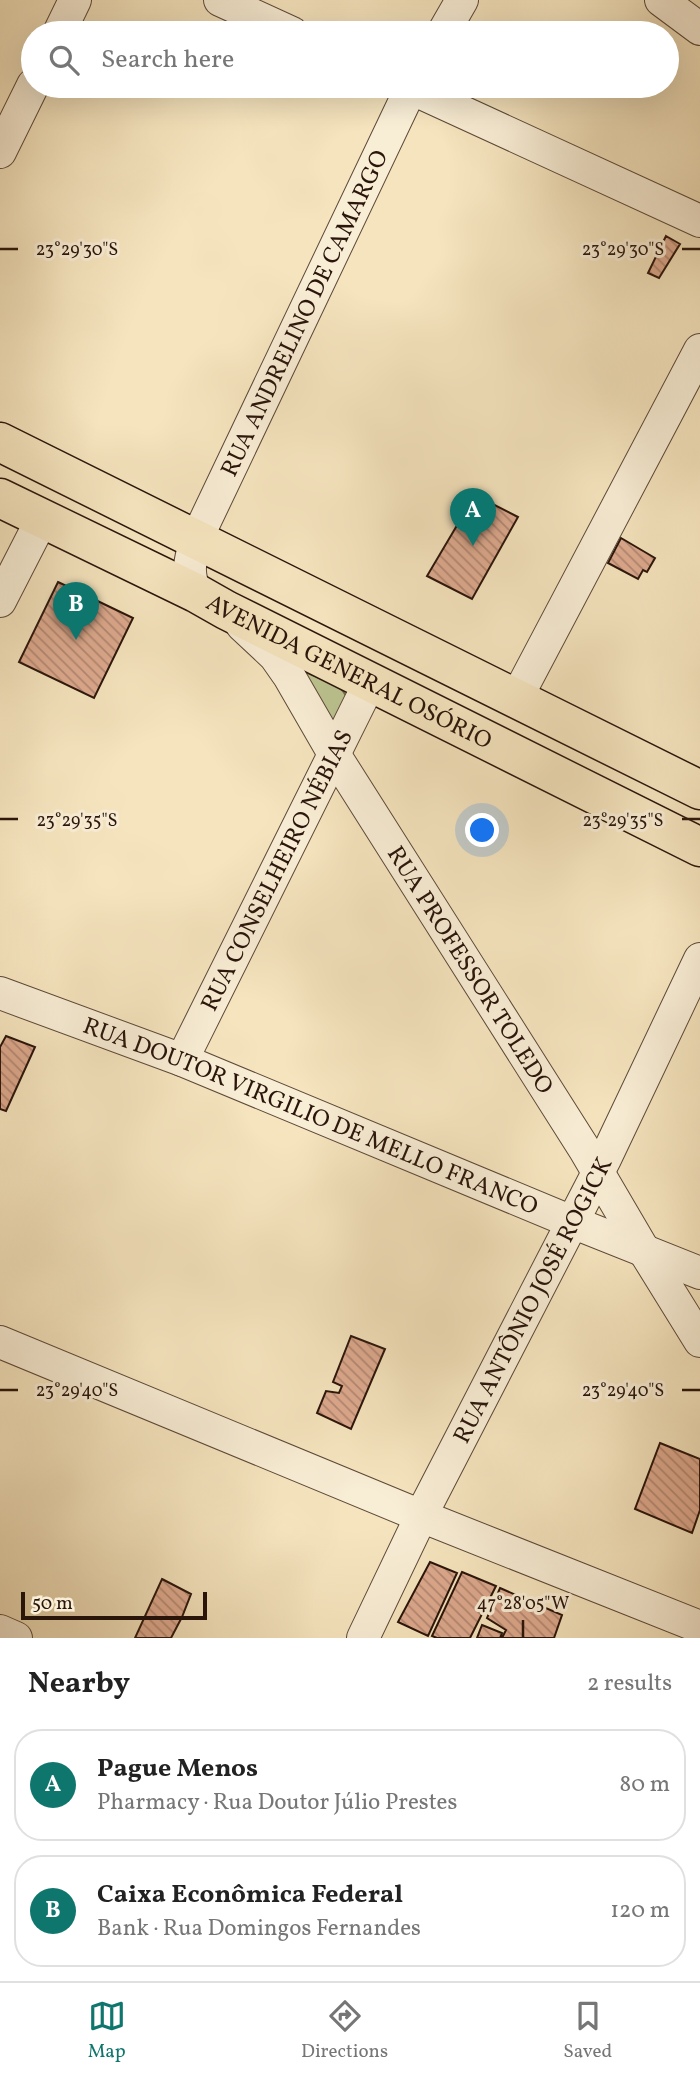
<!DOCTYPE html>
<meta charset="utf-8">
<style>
:root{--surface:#fff;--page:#f6f6f6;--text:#222;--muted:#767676;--line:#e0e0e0;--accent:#0f766e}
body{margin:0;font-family:Vollkorn,serif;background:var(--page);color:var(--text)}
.scale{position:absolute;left:21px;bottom:18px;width:186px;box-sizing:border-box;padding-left:7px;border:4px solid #2a150b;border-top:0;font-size:19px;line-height:24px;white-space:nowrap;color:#2a150b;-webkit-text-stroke:5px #f8edd5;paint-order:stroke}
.you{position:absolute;left:483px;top:831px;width:24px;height:24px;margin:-18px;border:5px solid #fff;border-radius:50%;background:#1a73e8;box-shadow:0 0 0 10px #1a73e833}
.badge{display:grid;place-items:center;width:46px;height:46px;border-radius:50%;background:var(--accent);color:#fff;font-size:23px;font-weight:700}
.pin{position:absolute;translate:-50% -58px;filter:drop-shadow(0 2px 4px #0008)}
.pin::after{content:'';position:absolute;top:37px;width:24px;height:21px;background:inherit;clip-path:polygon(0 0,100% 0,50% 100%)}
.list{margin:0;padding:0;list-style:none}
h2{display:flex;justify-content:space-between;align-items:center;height:91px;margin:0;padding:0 28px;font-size:30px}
h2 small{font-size:23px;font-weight:400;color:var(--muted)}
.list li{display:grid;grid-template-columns:46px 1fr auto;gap:21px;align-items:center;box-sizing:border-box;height:112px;margin:0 14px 14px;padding:0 14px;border:2px solid var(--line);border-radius:28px}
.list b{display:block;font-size:26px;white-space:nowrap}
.list p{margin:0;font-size:23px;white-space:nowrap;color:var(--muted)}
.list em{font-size:23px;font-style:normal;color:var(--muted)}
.icon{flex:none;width:38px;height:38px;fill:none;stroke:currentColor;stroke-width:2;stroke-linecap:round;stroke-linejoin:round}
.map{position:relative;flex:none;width:700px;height:1638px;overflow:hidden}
.search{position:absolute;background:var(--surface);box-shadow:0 7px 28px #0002;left:21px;right:21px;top:21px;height:77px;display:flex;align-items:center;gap:18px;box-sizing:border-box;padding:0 24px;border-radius:38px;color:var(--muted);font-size:26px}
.sheet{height:343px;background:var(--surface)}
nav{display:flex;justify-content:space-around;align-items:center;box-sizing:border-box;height:98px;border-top:2px solid var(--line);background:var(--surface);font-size:19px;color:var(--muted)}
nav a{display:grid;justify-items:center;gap:4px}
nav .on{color:var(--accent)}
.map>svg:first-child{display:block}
.park{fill:#bcc491;stroke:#736c4e;stroke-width:2}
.building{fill:url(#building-back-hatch);stroke:#2a150b;stroke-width:2}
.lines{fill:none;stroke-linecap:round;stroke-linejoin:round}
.minor-casing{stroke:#5d4938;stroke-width:34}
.major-casing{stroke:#2a150b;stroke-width:41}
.minor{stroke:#f8edd5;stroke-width:32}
.major{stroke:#f5e4be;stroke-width:38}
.ticks{fill:none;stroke:#2a150b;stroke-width:2.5}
.labels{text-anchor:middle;stroke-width:6;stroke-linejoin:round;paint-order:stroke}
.street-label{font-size:24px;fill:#2a150b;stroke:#f8edd5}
.ticks-label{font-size:18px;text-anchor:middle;fill:#2a150b;stroke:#f8edd5;stroke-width:6;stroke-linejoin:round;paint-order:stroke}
</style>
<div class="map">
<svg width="700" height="1638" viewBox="0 0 700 1638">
<defs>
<pattern id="building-back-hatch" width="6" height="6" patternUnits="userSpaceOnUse" patternTransform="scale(1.75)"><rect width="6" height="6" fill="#dda98e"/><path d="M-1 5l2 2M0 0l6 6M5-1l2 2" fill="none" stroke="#b38872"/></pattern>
</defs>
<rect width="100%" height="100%" fill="#f5e4be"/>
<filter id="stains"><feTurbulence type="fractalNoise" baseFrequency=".00286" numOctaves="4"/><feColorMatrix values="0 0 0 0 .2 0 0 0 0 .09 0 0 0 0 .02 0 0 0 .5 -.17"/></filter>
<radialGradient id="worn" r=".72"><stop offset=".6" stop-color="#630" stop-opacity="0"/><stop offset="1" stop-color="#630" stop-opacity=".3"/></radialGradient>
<!-- park -->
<path class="park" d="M 306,672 C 320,679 343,683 347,699 L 336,718 L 332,720 L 304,675 Z"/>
<!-- building -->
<path class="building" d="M 666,236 L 680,244 L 659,278 L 648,273 Z
M 475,495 L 518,517 L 472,599 L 427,576 Z
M 621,538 L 655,558 L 647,572 L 643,570 L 638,579 L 608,563 Z
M 58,582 L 133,618 L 94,698 L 19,662 Z
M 6,1036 L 35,1047 L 6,1111 L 0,1109 L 0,1047 Z
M 351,1336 L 385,1349 L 351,1429 L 317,1413 L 326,1391 L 339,1393 L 342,1386 L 333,1382 Z
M 660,1443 L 700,1459 L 700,1510 L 692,1533 L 635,1509 Z
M 430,1562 L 457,1573 L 428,1636 L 398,1622 Z
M 462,1572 L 496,1586 L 470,1638 L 437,1638 L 432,1636 Z
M 162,1579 L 191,1594 L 182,1617 L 171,1638 L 135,1638 Z
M 500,1588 L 562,1615 L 554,1638 L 502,1638 L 506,1630 L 487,1618 Z
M 482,1625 L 502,1633 L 500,1638 L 477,1638 Z"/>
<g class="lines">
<!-- minor casing -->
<g class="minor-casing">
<g id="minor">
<path d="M 220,0 L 292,33"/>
<path d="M 661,0 L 700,29"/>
<path d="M 59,33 L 75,0"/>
<path d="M 443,33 L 462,0"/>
<path d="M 406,86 L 700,221"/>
<path d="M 0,152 L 33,85"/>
<path id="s1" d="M 196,593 C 186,574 190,560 196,540 L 412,86"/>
<path d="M 0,601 L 42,519"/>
<path id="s2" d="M 242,625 L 275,656 L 289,676 L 334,754 L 585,1150 L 643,1249 L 700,1341"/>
<path d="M 516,699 L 700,350"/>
<path id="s3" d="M 0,993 L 182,1060 L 572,1222 L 700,1273"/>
<path id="s4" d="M 182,1060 L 370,682"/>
<path d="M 0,1342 L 421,1516 L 700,1627"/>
<path d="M 0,1631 L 16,1638"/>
<path id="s5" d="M 363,1638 L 428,1502 L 605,1159 L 700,959"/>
</g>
</g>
<!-- major casing -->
<g class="major-casing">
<g id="major">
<path d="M 0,442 L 700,790"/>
<path id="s6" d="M 0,498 L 196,593 L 226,610 L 700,847"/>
</g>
</g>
<!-- minor -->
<use href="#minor" class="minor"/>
<!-- major -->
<use href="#major" class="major"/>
</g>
<!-- ticks -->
<path class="ticks" d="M 0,249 L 18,249M 682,249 L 700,249M 0,819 L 18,819M 682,819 L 700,819M 0,1390 L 18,1390M 682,1390 L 700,1390M 523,1620 L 523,1638"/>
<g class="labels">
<!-- street labels -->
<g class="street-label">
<text dy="8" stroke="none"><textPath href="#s1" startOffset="306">RUA ANDRELINO DE CAMARGO</textPath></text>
<text dy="8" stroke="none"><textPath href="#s6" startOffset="390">AVENIDA GENERAL OSÓRIO</textPath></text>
<text dy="8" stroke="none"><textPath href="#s4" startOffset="212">RUA CONSELHEIRO NÉBIAS</textPath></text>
<text dy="8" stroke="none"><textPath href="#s2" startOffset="415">RUA PROFESSOR TOLEDO</textPath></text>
<text dy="8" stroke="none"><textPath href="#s3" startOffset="334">RUA DOUTOR VIRGILIO DE MELLO FRANCO</textPath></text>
<text dy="8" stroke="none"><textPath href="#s5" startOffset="378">RUA ANTÔNIO JOSÉ ROGICK</textPath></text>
</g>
</g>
<g class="ticks-label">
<text x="77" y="255">23°29'30"S</text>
<text x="623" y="255">23°29'30"S</text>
<text x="77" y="826">23°29'35"S</text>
<text x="623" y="826">23°29'35"S</text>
<text x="77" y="1396">23°29'40"S</text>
<text x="623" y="1396">23°29'40"S</text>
<text x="523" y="1609">47°28'05"W</text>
</g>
<rect width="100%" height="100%" filter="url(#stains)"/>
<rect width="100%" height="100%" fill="url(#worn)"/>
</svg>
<div class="scale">50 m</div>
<div class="you"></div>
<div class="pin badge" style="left:473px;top:546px">A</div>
<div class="pin badge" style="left:76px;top:640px">B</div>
<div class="search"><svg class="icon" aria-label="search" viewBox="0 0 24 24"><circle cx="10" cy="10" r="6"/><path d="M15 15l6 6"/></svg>Search here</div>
</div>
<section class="sheet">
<h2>Nearby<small>2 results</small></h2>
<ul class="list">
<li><span class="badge">A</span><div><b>Pague Menos</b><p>Pharmacy · Rua Doutor Júlio Prestes</p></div><em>80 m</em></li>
<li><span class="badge">B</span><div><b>Caixa Econômica Federal</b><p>Bank · Rua Domingos Fernandes</p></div><em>120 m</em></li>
</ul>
</section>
<nav>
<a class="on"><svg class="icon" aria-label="map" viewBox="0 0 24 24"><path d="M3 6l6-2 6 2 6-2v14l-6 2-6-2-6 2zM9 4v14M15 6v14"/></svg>Map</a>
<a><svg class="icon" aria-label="directions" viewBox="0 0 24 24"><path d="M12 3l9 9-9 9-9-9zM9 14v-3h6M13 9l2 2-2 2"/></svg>Directions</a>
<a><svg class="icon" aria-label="saved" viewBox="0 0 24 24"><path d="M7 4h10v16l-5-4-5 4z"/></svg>Saved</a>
</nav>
